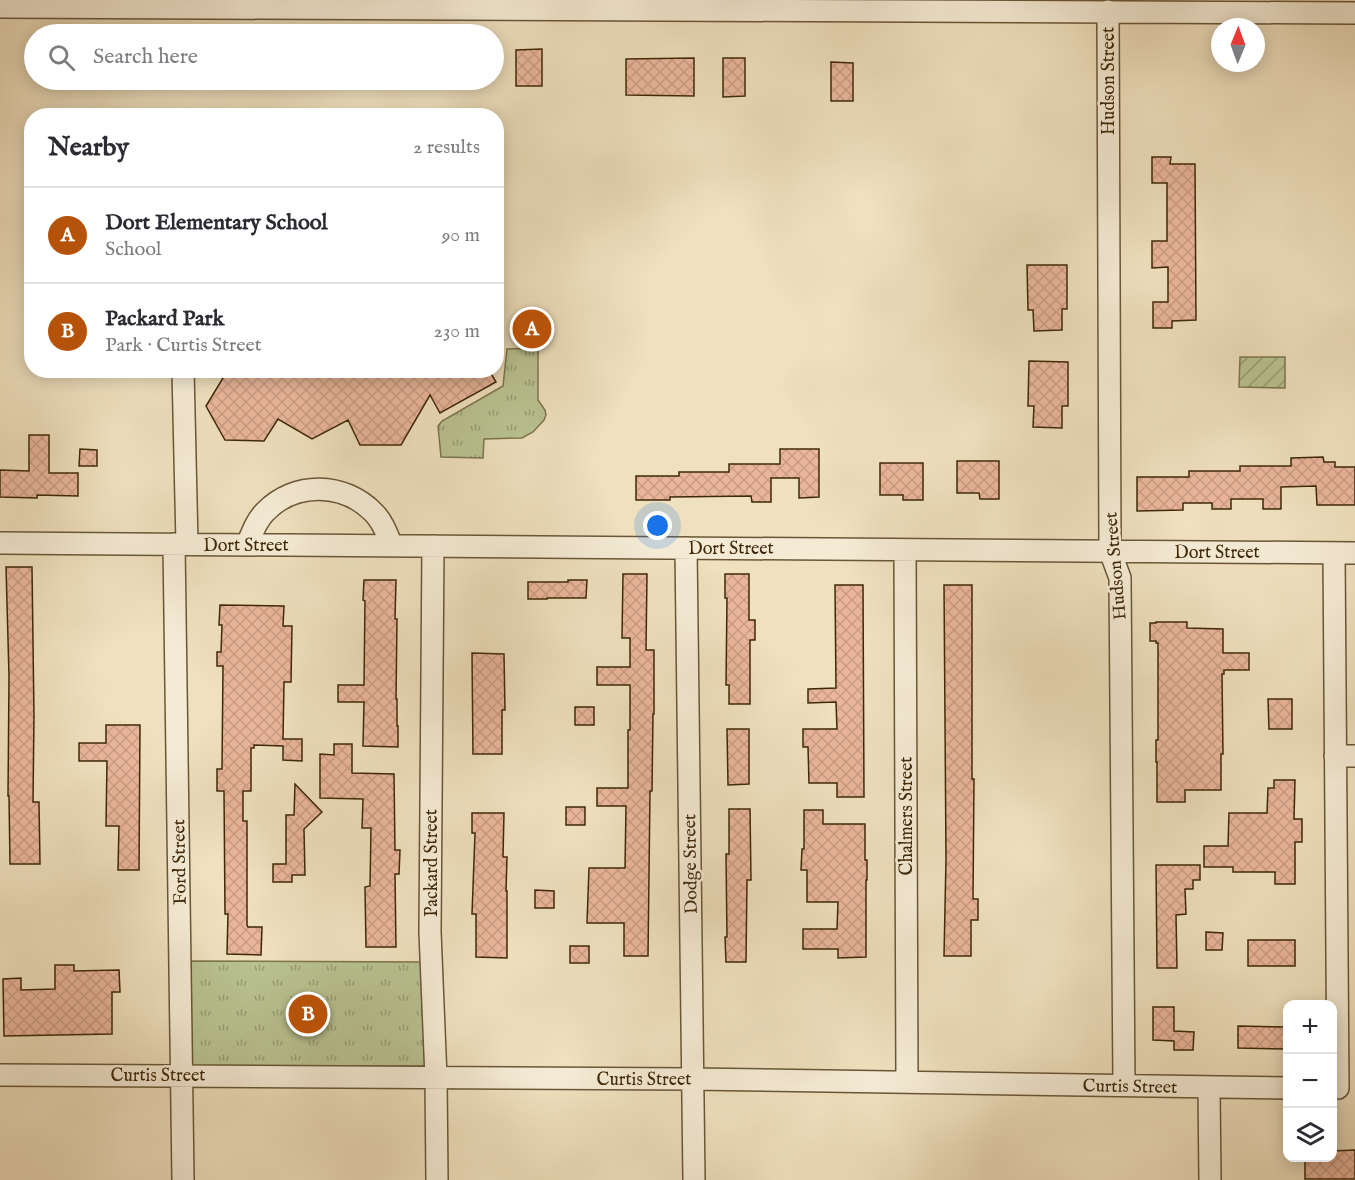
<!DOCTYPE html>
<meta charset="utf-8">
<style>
:root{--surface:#fff;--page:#f7f7f7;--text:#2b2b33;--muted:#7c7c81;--line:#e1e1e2;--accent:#b45309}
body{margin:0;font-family:"IM FELL English",serif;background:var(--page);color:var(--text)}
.controls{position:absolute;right:18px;bottom:18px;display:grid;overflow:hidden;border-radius:12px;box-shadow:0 3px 15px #0003}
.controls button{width:54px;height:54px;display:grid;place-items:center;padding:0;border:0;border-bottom:2px solid var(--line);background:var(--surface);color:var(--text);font:30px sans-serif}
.compass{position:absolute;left:1211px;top:18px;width:54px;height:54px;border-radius:50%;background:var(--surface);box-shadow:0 3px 15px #0003;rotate:1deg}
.you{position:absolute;left:658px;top:526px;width:21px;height:21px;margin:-15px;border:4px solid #fff;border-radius:50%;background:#1a73e8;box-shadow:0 0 0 9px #1a73e833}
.badge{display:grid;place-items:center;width:39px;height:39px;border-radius:50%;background:var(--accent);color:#fff;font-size:20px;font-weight:700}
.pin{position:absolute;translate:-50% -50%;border:3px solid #fff;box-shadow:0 2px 6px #0006}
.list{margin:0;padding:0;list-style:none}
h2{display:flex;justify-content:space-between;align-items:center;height:78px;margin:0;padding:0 24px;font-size:26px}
h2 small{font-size:20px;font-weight:400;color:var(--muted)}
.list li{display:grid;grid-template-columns:39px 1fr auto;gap:18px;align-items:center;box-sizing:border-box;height:96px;padding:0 24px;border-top:2px solid var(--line)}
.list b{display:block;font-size:22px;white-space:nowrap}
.list p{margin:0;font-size:20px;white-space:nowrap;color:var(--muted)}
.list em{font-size:20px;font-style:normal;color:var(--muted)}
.icon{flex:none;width:33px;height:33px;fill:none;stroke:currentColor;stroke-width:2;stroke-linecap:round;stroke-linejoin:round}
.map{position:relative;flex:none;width:1355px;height:1180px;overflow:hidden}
.search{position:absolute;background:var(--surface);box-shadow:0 3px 15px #0003;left:24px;top:24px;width:480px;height:66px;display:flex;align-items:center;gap:15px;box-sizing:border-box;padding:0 21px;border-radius:33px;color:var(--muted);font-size:22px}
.panel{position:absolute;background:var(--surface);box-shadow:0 3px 15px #0003;left:24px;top:108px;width:480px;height:270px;border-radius:24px}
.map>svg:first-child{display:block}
.park{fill:url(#park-tufts);stroke:#7c754d;stroke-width:1.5}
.garden{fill:url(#garden-furrows);stroke:#7c754d;stroke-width:1.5}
.building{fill:url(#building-cross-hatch);stroke:#3e2809;stroke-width:1.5}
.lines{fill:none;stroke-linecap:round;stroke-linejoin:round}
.minor-casing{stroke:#6a5636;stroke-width:24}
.minor{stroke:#f5ebd5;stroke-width:21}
.labels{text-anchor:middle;stroke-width:5;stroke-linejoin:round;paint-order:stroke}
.street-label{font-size:18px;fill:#3e2809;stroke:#f5ebd5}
</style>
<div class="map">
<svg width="1355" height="1180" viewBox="0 0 1355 1180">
<defs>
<pattern id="park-tufts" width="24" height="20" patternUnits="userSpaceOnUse" patternTransform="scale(1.5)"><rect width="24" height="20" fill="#b9c291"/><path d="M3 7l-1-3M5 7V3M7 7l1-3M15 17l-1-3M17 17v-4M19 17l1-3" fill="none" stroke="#989e75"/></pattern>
<pattern id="garden-furrows" width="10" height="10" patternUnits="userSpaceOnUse" patternTransform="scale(1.5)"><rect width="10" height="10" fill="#b9c291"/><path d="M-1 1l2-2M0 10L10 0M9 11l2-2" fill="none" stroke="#989e75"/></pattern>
<pattern id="building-cross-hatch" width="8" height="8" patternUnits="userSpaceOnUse" patternTransform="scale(1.5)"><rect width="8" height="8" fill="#eab69b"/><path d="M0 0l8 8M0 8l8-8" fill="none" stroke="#ca9c84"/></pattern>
</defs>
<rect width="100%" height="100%" fill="#efe0be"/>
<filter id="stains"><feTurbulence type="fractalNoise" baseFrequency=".00333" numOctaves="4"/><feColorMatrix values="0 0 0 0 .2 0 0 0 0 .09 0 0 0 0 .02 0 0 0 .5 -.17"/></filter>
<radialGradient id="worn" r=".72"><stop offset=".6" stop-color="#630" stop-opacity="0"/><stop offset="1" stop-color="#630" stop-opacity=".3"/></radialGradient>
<!-- park -->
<path class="park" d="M 538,348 L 538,400 L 545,410 L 546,415 L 544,420 L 533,432 L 522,438 L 484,439 L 483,458 L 441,457 L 438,426 L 442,421 L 503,386 L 507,349 Z
M 191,961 L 425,962 L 425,1066 L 191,1066 Z"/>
<!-- garden -->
<path class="garden" d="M 1240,357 L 1285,357 L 1285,388 L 1239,387 Z"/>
<!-- building -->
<path class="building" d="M 542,49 L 542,86 L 516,86 L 516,50 Z
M 694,58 L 694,96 L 626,95 L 626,59 Z
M 723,58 L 745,58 L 745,96 L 723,97 Z
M 831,62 L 853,63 L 853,101 L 831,101 Z
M 1152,157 L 1171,157 L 1170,164 L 1195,164 L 1196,320 L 1172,321 L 1172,328 L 1153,328 L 1153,302 L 1168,302 L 1168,267 L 1152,268 L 1152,241 L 1167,241 L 1167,183 L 1152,183 Z
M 1027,265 L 1067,265 L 1067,309 L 1062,309 L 1062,330 L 1034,331 L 1033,310 L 1028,310 Z
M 1029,361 L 1068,362 L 1068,406 L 1062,406 L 1062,428 L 1033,427 L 1034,406 L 1028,406 Z
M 264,370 L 363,370 L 361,373 L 403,373 L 408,370 L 489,370 L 496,382 L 440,413 L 430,395 L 401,445 L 360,445 L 348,420 L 312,439 L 278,419 L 264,441 L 225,440 L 206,406 L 226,373 L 265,373 Z
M 29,435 L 49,435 L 49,473 L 78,473 L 78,496 L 37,495 L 37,498 L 0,497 L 0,470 L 29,471 Z
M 80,449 L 97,450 L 97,466 L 79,466 Z
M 780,449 L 819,449 L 819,497 L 799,498 L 799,478 L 771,478 L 771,502 L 752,502 L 751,496 L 670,497 L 670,500 L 636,500 L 636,476 L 679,476 L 679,472 L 729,472 L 729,464 L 780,464 Z
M 1323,457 L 1324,462 L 1335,462 L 1335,467 L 1355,467 L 1355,505 L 1317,505 L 1316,486 L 1281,487 L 1281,509 L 1263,509 L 1263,499 L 1231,499 L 1231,509 L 1212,509 L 1212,503 L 1183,503 L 1183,510 L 1137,511 L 1137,477 L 1189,477 L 1189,471 L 1240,471 L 1240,466 L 1291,466 L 1291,458 Z
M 957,461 L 999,461 L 999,499 L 980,499 L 979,493 L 957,493 Z
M 880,463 L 923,463 L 923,500 L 903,500 L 903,495 L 880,495 Z
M 6,567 L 32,567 L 34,716 L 33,802 L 39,802 L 40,864 L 10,864 L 9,796 L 8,796 L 9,676 Z
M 623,574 L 647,574 L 646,650 L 654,650 L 654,714 L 653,714 L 652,791 L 650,791 L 648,956 L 624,956 L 624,923 L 587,923 L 589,868 L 625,868 L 626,806 L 597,806 L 597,788 L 628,788 L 628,730 L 630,730 L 630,685 L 597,685 L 597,667 L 630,667 L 630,638 L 622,638 Z
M 725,574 L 749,574 L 749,620 L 755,620 L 755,640 L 750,640 L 750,704 L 729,704 L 729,685 L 726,685 L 727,598 L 725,598 Z
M 364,580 L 396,580 L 395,619 L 397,619 L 396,699 L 397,699 L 397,726 L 398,726 L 398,747 L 363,746 L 364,702 L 338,702 L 338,685 L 364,685 L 365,601 L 363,600 Z
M 568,580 L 587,580 L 586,598 L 547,598 L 547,599 L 528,599 L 528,582 L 568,582 Z
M 835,585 L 863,585 L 864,797 L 837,797 L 837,783 L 809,783 L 808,747 L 803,747 L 803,729 L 837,729 L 836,702 L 808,703 L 808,689 L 836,688 Z
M 944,585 L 972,585 L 972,779 L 974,779 L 973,899 L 978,899 L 978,920 L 971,920 L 971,956 L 944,956 L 946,859 Z
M 220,605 L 284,606 L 283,626 L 292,626 L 291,682 L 284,682 L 283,739 L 302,739 L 302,761 L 283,760 L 283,746 L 254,745 L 254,748 L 251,748 L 251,791 L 243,791 L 243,821 L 247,821 L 247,925 L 248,927 L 262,927 L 261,955 L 227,954 L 228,914 L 225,914 L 224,791 L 217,791 L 217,769 L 222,769 L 223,666 L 217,666 L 217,652 L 221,652 L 222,625 L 219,625 Z
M 1156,622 L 1187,622 L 1187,628 L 1223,629 L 1223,653 L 1249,653 L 1249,670 L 1224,670 L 1224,674 L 1222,674 L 1223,754 L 1221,754 L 1221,790 L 1185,790 L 1185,802 L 1157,802 L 1157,762 L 1156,762 L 1156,740 L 1158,740 L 1158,643 L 1156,643 L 1156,641 L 1150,641 L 1150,623 L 1156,623 Z
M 472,653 L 504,654 L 505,710 L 502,710 L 502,754 L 473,754 Z
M 1268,699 L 1292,699 L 1292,729 L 1269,729 Z
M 575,707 L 594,707 L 594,725 L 575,725 Z
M 106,725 L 140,725 L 139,870 L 118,870 L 119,826 L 106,826 L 107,761 L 79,761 L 79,743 L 106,743 Z
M 727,729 L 749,729 L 749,784 L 728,785 Z
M 334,744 L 352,744 L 352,773 L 394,774 L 395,850 L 400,850 L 399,874 L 395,874 L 396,947 L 366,947 L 365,887 L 370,886 L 371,828 L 362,828 L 363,799 L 320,798 L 320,754 L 334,755 Z
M 1274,780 L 1295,780 L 1294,819 L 1302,819 L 1302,842 L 1295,842 L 1295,884 L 1275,884 L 1275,872 L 1233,872 L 1233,867 L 1204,867 L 1204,846 L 1228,846 L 1229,813 L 1267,813 L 1268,788 L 1274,788 Z
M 295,784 L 322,812 L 304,829 L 305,875 L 292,875 L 292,882 L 273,882 L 273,864 L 286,864 L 286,815 L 294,815 Z
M 566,807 L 585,807 L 585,825 L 566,825 Z
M 729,809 L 750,809 L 751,880 L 747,880 L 746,962 L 726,962 L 725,937 L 727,937 L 726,854 L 729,854 Z
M 804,810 L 823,810 L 823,824 L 865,824 L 865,860 L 867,860 L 867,880 L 866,880 L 866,957 L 838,958 L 838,949 L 803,949 L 803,929 L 837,929 L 838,902 L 807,902 L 807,870 L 801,870 L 802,849 L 804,849 Z
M 472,813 L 504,813 L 503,857 L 507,857 L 506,891 L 507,891 L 507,958 L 476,957 L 476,914 L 472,914 L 475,833 L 472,833 Z
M 1156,865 L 1200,865 L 1200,880 L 1193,880 L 1193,889 L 1185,889 L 1186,914 L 1176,915 L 1177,968 L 1157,968 Z
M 535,890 L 554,891 L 554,908 L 535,908 Z
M 1206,932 L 1223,933 L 1222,950 L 1206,950 Z
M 1248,940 L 1295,940 L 1295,966 L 1248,966 Z
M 570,946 L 589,946 L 589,963 L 570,963 Z
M 55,965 L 74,965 L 74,971 L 119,970 L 120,992 L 112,992 L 112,1034 L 4,1036 L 3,979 L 21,978 L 21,990 L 55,989 Z
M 1153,1007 L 1174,1007 L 1174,1031 L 1194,1032 L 1193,1050 L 1174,1050 L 1174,1041 L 1153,1040 Z
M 1238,1026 L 1287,1027 L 1287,1049 L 1238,1048 Z
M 1355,1150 L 1355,1179 L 1305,1179 L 1305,1158 L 1332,1158 L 1332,1151 Z"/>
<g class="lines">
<!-- minor casing -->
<g class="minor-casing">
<path id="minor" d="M 0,7 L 1355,13
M 1108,11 L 1110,551 L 1120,578 L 1124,1085
M 183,370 L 187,544
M 0,543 L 1355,553
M 174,544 L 183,1180
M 247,545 C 252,533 256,521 265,512 C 295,481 344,482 374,513 C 383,522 387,534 392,546
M 433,546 L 430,932 L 436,1078 L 437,1180
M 686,548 L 694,1180
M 905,550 L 907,1082
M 1334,553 L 1338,1088
M 1335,756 L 1355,756
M 0,1075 L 693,1079 L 1288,1088
M 1209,1088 L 1210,1180"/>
</g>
<!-- minor -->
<use href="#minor" class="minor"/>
</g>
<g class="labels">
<!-- street labels -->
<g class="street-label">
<text transform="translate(1108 81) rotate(-90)" y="6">Hudson Street</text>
<text x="246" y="551">Dort Street</text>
<text x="731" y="554">Dort Street</text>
<text x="1217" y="558">Dort Street</text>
<text transform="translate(1115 566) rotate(-95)" y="6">Hudson Street</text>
<text transform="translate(906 816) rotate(-90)" y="6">Chalmers Street</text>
<text transform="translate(179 862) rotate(-91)" y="6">Ford Street</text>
<text transform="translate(431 863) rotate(-90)" y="6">Packard Street</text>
<text transform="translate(690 864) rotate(-91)" y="6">Dodge Street</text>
<text x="158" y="1081">Curtis Street</text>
<text x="644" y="1085">Curtis Street</text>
<text transform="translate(1130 1086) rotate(1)" y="6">Curtis Street</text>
</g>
</g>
<rect width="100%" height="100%" filter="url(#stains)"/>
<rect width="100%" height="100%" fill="url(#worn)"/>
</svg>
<div class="controls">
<button>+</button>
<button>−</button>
<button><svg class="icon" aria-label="layers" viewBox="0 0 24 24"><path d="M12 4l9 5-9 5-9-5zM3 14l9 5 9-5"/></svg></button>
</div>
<svg class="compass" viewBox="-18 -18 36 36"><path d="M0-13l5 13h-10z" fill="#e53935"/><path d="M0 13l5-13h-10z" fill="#7c7c81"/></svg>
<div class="you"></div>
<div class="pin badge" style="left:532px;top:329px">A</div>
<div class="pin badge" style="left:308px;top:1014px">B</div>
<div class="search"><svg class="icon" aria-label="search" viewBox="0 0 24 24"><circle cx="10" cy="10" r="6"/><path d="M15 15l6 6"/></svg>Search here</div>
<section class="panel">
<h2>Nearby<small>2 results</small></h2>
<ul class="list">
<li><span class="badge">A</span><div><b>Dort Elementary School</b><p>School</p></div><em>90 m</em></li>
<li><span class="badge">B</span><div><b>Packard Park</b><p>Park · Curtis Street</p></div><em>230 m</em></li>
</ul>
</section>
</div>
